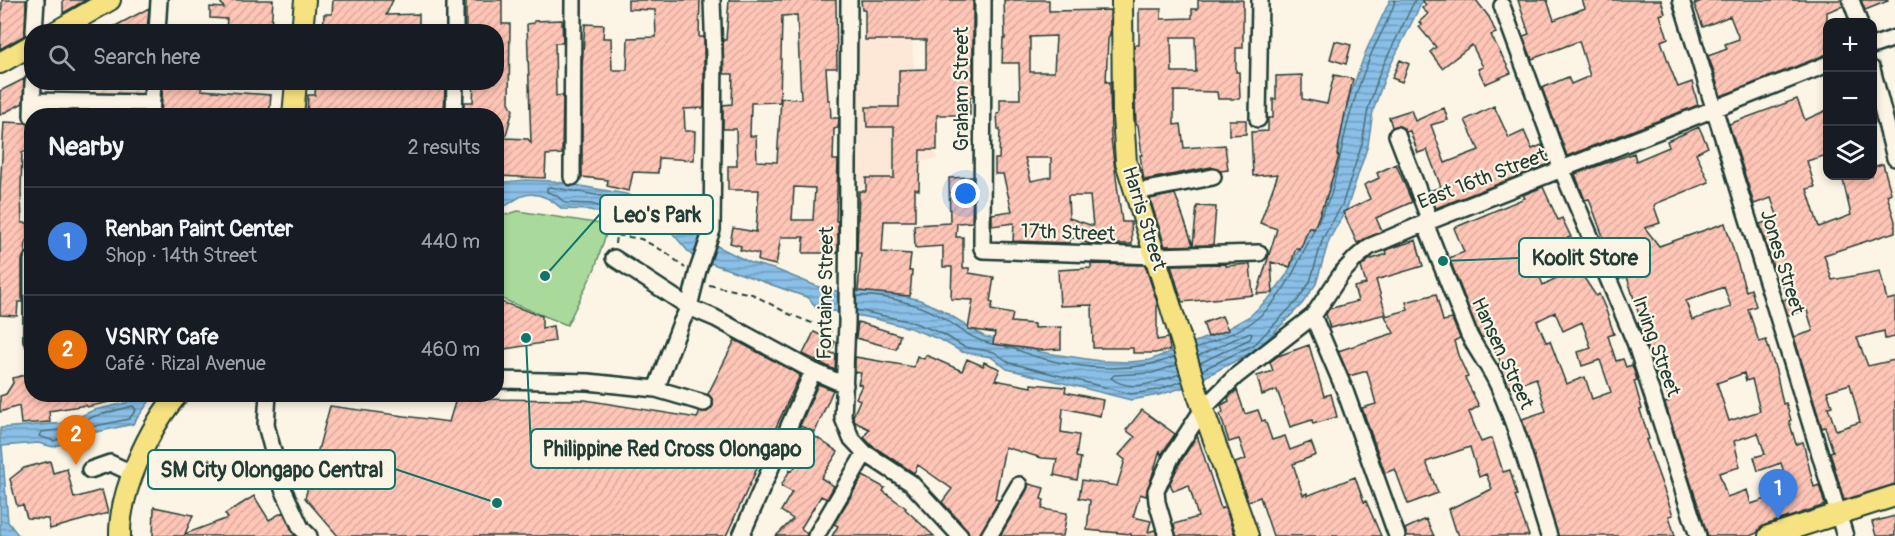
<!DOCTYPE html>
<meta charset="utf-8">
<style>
:root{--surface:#171b24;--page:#20242c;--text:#f1f3f6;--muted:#9ea1a6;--line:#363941;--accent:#8c9099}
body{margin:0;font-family:Pangolin,sans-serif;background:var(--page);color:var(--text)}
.controls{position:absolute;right:18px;top:18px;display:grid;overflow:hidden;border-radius:12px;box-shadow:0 3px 9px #0003}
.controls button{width:54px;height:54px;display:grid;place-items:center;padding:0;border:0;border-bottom:2px solid var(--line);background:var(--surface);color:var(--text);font:30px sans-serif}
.you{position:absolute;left:966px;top:194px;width:21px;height:21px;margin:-15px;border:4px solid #fff;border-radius:50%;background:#1a73e8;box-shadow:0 0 0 9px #1a73e833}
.badge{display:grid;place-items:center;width:39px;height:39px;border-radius:50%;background:var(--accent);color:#fff;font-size:20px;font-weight:700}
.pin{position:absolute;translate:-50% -50px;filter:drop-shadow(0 2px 3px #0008)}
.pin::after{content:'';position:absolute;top:32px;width:21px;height:18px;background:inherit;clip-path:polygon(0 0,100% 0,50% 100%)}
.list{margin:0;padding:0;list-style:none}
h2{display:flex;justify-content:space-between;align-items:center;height:78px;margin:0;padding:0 24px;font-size:26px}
h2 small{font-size:20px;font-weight:400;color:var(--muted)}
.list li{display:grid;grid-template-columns:39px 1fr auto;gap:18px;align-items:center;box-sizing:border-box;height:108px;padding:0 24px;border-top:2px solid var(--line)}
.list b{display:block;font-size:22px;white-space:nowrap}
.list p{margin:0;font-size:20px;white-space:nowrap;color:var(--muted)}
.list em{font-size:20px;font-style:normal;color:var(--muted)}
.icon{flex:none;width:33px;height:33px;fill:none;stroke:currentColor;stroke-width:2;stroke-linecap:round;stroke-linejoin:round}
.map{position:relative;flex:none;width:1895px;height:536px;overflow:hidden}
.search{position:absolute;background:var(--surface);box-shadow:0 3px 9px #0003;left:24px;top:24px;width:480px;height:66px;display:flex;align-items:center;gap:15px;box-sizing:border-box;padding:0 21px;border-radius:24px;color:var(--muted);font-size:22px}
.panel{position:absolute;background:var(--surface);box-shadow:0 3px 9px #0003;left:24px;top:108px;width:480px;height:294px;border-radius:24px}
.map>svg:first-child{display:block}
.built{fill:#fde7d7}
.industrial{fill:url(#industrial-furrows)}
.green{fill:#a9da9b;stroke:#648c68;stroke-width:1.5}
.water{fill:url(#water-rules);stroke:#5f8b9f;stroke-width:1.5}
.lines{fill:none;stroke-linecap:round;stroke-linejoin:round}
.shore{stroke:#4a717c;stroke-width:1.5}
.building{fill:url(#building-hatch);stroke:#1f3d34;stroke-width:1.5;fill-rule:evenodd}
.minor-casing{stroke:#1f3d34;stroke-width:20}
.major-casing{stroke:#1f3d34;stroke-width:24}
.path{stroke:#1f3d34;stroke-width:2;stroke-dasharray:6 4.5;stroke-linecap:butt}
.minor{stroke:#fcf5e5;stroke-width:15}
.major{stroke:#f6e281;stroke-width:20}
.labels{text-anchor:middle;stroke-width:4.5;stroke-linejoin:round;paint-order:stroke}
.street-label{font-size:20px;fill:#1f3d34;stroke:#fcf5e5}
.leader{fill:none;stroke:#0f766e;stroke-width:2}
.callout-dot{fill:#0f766e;stroke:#fcf5e5;stroke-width:2}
.callout{fill:#fcf5e5;stroke:#0f766e;stroke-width:2}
.callout-label{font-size:21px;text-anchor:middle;font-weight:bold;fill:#1f3d34}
</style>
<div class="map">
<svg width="1895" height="536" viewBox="0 0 1895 536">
<defs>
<pattern id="industrial-furrows" width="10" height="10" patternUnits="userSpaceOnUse" patternTransform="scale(1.5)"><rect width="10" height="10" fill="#fde7d7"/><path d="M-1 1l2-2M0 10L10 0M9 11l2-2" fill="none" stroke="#d8c7b9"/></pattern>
<pattern id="water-rules" width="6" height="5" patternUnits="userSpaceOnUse" patternTransform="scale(1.5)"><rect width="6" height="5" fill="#8abfe7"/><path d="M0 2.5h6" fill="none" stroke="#709cbc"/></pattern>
<pattern id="building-hatch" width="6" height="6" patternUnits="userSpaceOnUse" patternTransform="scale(1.5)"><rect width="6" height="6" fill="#ffc5b6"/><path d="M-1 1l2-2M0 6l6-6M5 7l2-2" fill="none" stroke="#daaa9d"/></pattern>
</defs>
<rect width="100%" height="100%" fill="#fcf5e5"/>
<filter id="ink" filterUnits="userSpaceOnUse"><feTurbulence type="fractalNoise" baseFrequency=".0167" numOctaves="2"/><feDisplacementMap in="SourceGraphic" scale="12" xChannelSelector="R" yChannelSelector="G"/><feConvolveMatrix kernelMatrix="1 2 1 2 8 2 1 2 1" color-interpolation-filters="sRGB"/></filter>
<g filter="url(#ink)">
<!-- built -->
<path class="built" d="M 912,39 L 918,124 L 935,126 L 937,159 L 913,163 L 911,190 L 857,188 L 855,41 Z"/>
<!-- industrial -->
<path class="industrial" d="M 92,83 L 142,83 L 142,110 L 44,110 L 44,93 L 92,93 Z"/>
<!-- green -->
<path class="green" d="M 518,211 L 609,225 L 595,268 L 567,325 L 497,297 L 497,217 Z"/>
<!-- water -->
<path class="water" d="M 1390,0 L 1423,0 L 1386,74 L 1373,111 L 1368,145 L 1347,208 L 1329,240 L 1316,284 L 1302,304 L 1258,349 L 1188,386 L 1159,395 L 1131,400 L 1007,369 L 991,357 L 962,352 L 941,340 L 910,328 L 876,319 L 816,308 L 809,298 L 693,257 L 668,228 L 650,217 L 615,217 L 590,210 L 562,209 C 550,198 534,189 518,198 C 510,202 507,208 497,207 L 496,183 L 525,180 L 552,181 L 626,194 L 672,214 L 686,228 L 707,241 L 751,263 L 777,270 L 829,291 L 875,289 L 920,300 L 942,310 L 985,337 L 1012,342 L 1040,352 L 1100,361 L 1129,362 L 1150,360 L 1225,330 L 1250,316 L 1271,296 L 1287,274 L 1325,193 L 1339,132 L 1350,95 L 1366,51 Z
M 136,395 L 154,395 L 133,424 L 92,433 L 53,447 L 38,443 L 2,446 L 8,522 L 19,536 L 0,536 L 0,428 L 65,423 L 94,410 L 126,403 Z"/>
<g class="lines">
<!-- shore -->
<path class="shore" d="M 1340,156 C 1347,121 1358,85 1372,52 C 1378,38 1393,13 1395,0
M 550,187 L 625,200 L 638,205 L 639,208 L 636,210 L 616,211 L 591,204 L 565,203 L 556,195 L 547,192 L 547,188 Z
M 1318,222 L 1331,195 L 1340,157
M 856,296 C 881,294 916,303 938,315 C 956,325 971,340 992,344
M 856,310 L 912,322 L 943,334 L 964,347 L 994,352 L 1010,363 L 1131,394 L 1158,390 L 1182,381
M 1006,347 C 1017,349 1027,354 1037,357 C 1080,369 1132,374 1175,357
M 1195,349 C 1215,340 1238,333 1255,320 C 1285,297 1298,263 1314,230
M 1198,356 L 1248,333 L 1252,334 L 1250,339 L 1200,363
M 1177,365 L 1152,373 L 1114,375 L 1111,378 C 1131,394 1159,381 1180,374
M 1202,370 L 1255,344 L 1297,301 L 1310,282 L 1323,238 L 1342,205 L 1362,144 L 1368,109 L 1380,72 L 1415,0
M 133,406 L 136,410 L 129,419 L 91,427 L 54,441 L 39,436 L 41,432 L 67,429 L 95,416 Z"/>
</g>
<!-- building -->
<path class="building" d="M 2,0 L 26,0 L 25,35 L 0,49 Z
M 63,0 L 86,0 L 63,13 Z
M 219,0 L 273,0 L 271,28 L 226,28 L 227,19 L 210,18 L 210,7 L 224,8 Z
M 333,0 L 393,0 L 386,15 L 419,14 L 419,32 L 323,32 L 324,14 L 332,14 Z
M 466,0 L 502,0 L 502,24 L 510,24 L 509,102 L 513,110 L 505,138 L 528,139 L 531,143 L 527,24 L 534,23 L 534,21 L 562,20 L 563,43 L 555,43 L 556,96 L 563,95 L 562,154 L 546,155 L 545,178 L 496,176 L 496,116 L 464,116 L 464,102 L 473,102 L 474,82 L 496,82 L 496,32 L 466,32 Z
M 628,0 L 700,0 L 699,37 L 704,37 L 704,108 L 684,109 L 685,131 L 695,131 L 694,160 L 659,158 L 658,173 L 633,172 L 629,191 L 607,186 L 608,180 L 582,177 L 582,68 L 585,24 L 604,25 L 603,38 L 611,38 L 612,70 L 627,70 L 628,38 L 656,37 L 655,10 L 628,9 Z
M 729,0 L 836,0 L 837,68 L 826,68 L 828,100 L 830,100 L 831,118 L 839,118 L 838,128 L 834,129 L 833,160 L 838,160 L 836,221 L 838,221 L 838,253 L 803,253 L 804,237 L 781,237 L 776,265 L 758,261 L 759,254 L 740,250 L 741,246 L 730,243 L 733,228 L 756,232 L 759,190 L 728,190 L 728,166 L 737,166 L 736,129 L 723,129 L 723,105 L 732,104 L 733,74 L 724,74 L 723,40 L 726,40 ZM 797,15 L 801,99 L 781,98 L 777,162 L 757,161 L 756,136 L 750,136 L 751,103 L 780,102 L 782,16 ZM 794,187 L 815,188 L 813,220 L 792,220 Z
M 861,0 L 973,0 L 973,97 L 970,97 L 970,115 L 937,115 L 937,150 L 920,150 L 919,190 L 915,189 L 915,221 L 884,221 L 882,252 L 911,254 L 909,271 L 912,271 L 910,296 L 858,291 L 861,253 L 857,253 L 859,191 L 866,191 L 866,178 L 894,178 L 894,127 L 867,127 L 866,107 L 899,107 L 899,70 L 926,69 L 926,40 L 865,40 L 865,10 L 862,10 Z
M 1004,0 L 1049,0 L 1049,11 L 1110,10 L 1110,35 L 1108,39 L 1106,82 L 1110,82 L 1111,139 L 1122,222 L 1131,222 L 1132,244 L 1090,244 L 1071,237 L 1070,243 L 1013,241 L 1014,223 L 992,226 L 992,214 L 1012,211 L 1003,174 L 995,174 L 995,159 L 999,159 L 1000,129 L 998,129 L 997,114 L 1000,113 L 1000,99 L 1020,99 L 1019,63 L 1002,63 L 1003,39 L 1005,39 ZM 1056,36 L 1054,72 L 1030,72 L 1030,37 ZM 1025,158 L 1051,158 L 1051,177 L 1031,181 ZM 1068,196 L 1090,196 L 1093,226 L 1069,218 Z
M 1198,0 L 1243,0 L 1243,48 L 1236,48 L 1236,72 L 1239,72 L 1240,99 L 1218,99 L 1217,92 L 1174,91 L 1174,125 L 1181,124 L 1184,148 L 1225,145 L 1228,170 L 1221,171 L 1211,167 L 1144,180 L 1140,155 L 1142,155 L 1138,125 L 1136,125 L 1135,98 L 1134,45 L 1139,45 L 1139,9 L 1161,9 L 1161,19 L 1192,18 L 1192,9 L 1198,9 ZM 1171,37 L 1195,37 L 1196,72 L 1172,72 Z
M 1422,0 L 1476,0 L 1489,17 L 1496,33 L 1491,35 L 1511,73 L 1485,84 L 1478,69 L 1483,67 L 1472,45 L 1442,68 L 1430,52 L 1436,47 L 1419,27 L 1422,25 L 1419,22 L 1428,14 L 1422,8 L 1426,5 Z
M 1518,0 L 1547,0 L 1554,20 L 1585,8 L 1582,0 L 1661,0 L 1665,13 L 1660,15 L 1668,38 L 1661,41 L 1670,67 L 1678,87 L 1692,82 L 1698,105 L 1567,156 L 1542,88 L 1568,77 L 1571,84 L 1590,76 L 1579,41 L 1532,59 L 1523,36 L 1529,34 Z
M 1704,0 L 1841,0 L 1843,6 L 1827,12 L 1827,54 L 1721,96 L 1714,74 L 1715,74 L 1708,56 L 1727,49 L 1725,44 L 1739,39 L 1730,16 L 1703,27 L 1694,4 Z
M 1861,0 L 1887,0 L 1888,1 L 1865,10 Z
M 149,8 L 147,32 L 104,32 Z
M 1335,41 L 1351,45 L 1346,64 L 1330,59 Z
M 1400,60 L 1409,64 L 1402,82 L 1392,78 Z
M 1302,75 L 1302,99 L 1327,104 L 1334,75 L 1353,79 L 1344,118 L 1337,155 L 1339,156 L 1324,205 L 1323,205 L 1314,229 L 1309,227 L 1300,250 L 1296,248 L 1290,267 L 1271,262 L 1273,293 L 1257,294 L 1277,229 L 1260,223 L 1278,174 L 1253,176 L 1251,132 L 1268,131 L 1268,118 L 1273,118 L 1273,99 L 1276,99 L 1276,76 Z
M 24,79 L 23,103 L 0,115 L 0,91 Z
M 163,82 L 202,82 L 201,90 L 271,95 L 269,116 L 161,116 Z
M 316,82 L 445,82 L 444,116 L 307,116 L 308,95 L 315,95 Z
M 1797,99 L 1805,120 L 1827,110 L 1827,155 L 1807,161 L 1815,187 L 1807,189 L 1819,227 L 1851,215 L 1842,176 L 1872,176 L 1872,167 L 1883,164 L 1891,193 L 1887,195 L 1895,221 L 1895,232 L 1824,255 L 1832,280 L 1880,271 L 1887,300 L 1895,298 L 1895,337 L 1885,339 L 1884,331 L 1857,338 L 1868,366 L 1895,360 L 1895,484 L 1844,500 L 1830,452 L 1833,451 L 1825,427 L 1822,428 L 1794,337 L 1813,331 L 1807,310 L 1788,315 L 1783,300 L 1787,299 L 1778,269 L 1774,270 L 1760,224 L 1778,218 L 1771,198 L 1754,204 L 1729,124 ZM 1850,384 L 1860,422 L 1836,430 L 1828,407 L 1832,406 L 1827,391 Z
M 1494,106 L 1509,138 L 1524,131 L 1532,149 L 1542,145 L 1549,164 L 1436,208 L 1429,191 L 1441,187 L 1427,150 L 1418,153 L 1410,131 L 1406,132 L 1399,126 L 1392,127 L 1389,117 L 1411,110 L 1415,121 L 1444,108 L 1448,120 L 1431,125 L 1445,163 L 1479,150 L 1465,120 Z
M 1229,120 L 1246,120 L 1246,134 L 1229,135 Z
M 4,122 L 26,123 L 29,125 L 27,152 L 22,152 L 21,191 L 22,223 L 28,223 L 28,241 L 26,241 L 25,253 L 22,260 L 22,302 L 18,302 L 17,316 L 0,315 L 0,190 Z
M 1699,127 L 1708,147 L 1696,153 L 1709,182 L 1655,204 L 1654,206 L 1660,223 L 1645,228 L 1659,246 L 1725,223 L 1746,291 L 1751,289 L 1756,306 L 1748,309 L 1759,342 L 1766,340 L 1776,371 L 1783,404 L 1786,403 L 1791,420 L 1789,421 L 1796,444 L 1803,442 L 1814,487 L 1819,485 L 1825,505 L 1765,525 L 1760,528 L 1757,533 L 1750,536 L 1708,536 L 1665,403 L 1670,401 L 1660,373 L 1656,374 L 1638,322 L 1641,321 L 1627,277 L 1619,279 L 1589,199 L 1585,200 L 1575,174 L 1634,153 L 1636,161 L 1669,147 L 1667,141 ZM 1724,287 L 1731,307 L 1692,320 L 1686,301 ZM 1744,373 L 1746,381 L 1752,379 L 1760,411 L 1729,421 L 1717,383 ZM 1758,433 L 1765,454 L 1754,457 L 1758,471 L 1781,463 L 1791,495 L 1791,499 L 1772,506 L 1769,498 L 1751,504 L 1747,490 L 1727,497 L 1719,473 L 1740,467 L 1734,441 Z
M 1396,164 L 1412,202 L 1376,218 L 1382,231 L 1357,243 L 1343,212 L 1370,199 L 1364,185 L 1379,178 L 1377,173 Z
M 973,177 L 972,222 L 957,223 L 956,237 L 963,237 L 963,268 L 969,268 L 969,273 L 994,277 L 990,302 L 993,303 L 991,310 L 1013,314 L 1011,322 L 1034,324 L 1034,328 L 1061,327 L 1061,349 L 1039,350 L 993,344 L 995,333 L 968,329 L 973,300 L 951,299 L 952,267 L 943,267 L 943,246 L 915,248 L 914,225 L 950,223 L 949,178 Z
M 1543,187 L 1558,220 L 1562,218 L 1571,237 L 1567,238 L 1582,263 L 1572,269 L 1557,243 L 1531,255 L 1543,285 L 1577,267 L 1596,296 L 1599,294 L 1606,310 L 1614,334 L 1608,336 L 1616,361 L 1623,359 L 1626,367 L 1632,365 L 1637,380 L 1634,381 L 1642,409 L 1640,410 L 1649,439 L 1646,440 L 1673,515 L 1669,516 L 1675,536 L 1558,536 L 1522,419 L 1546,411 L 1536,378 L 1510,388 L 1498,364 L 1501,363 L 1488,335 L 1481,338 L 1478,331 L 1449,258 L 1464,252 L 1454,228 L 1525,198 L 1523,195 ZM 1555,312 L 1563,331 L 1582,322 L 1591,348 L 1578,352 L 1582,366 L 1600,360 L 1611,392 L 1592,399 L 1585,377 L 1566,384 L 1550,341 L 1546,342 L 1537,321 Z
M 1175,194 L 1193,245 L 1197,206 L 1216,207 L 1213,245 L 1165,246 L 1150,199 Z
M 1416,240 L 1423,266 L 1376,280 L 1386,314 L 1330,328 L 1326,314 L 1329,309 L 1358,301 L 1354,287 L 1366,284 L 1361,267 L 1363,265 L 1369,260 L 1387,254 L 1386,250 Z
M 1091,264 L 1145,265 L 1157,302 L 1157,340 L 1168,338 L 1170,350 L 1155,353 L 1133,353 L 1133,348 L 1093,348 L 1092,305 L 1060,306 L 1058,270 L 1091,268 Z
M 1226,264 L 1226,266 L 1250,264 L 1253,295 L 1182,302 L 1171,265 Z
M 1436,294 L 1443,321 L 1452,319 L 1460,338 L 1454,341 L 1458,355 L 1468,377 L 1465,378 L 1479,406 L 1469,412 L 1481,442 L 1492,438 L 1503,472 L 1510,470 L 1517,495 L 1515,496 L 1529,536 L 1459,536 L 1457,531 L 1456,531 L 1449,509 L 1492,489 L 1486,474 L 1479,477 L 1470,447 L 1426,462 L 1438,493 L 1408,504 L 1395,469 L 1385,473 L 1362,408 L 1376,404 L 1367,371 L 1349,376 L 1338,351 L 1394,333 L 1385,316 L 1408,310 L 1406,302 Z
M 498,301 L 542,316 L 542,328 L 553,326 L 555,341 L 499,350 L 496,334 Z
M 1222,316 L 1228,330 L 1208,337 L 1203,323 Z
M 858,322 L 900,335 L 896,349 L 856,338 Z
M 814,332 L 835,342 L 830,353 L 836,354 L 835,370 L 803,354 Z
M 735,340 L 800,375 L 726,536 L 338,536 L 305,498 L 330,406 L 449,422 L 456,399 L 585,400 L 697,418 L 700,412 L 707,412 L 713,406 L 713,400 L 708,394 Z
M 1309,345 L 1324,396 L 1331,394 L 1337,417 L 1313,424 L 1312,420 L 1290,427 L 1277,390 L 1262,395 L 1257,376 L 1273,371 L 1270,362 L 1278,356 Z
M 926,355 L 962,371 L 967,359 L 983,366 L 984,362 L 1000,369 L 995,380 L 1031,387 L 1031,384 L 1066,387 L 1065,392 L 1103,400 L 1100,416 L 1063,408 L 1061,432 L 1079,435 L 1076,457 L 1081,458 L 1077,480 L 1054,475 L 1057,459 L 1042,458 L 1005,447 L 995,499 L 999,500 L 979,536 L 969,536 L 968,530 L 942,502 L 952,489 L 918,465 L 914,473 L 871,445 L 864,437 L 869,429 L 855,422 L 853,416 L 860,400 L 856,398 L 862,385 L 858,384 L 861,373 L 855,372 L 855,357 L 914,367 L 917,356 L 924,359 Z
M 30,374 L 32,394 L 122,394 L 123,399 L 87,407 L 86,405 L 49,411 L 50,422 L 21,424 L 19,406 L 0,412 L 0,396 L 6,394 L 13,383 L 12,378 Z
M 818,384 L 833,390 L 815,432 L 800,426 Z
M 1237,390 L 1245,414 L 1258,410 L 1262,421 L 1265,420 L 1272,440 L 1285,436 L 1290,450 L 1311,442 L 1316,455 L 1293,464 L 1303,495 L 1307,493 L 1307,496 L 1355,477 L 1364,502 L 1366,501 L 1381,536 L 1273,536 L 1260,497 L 1248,501 L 1235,463 L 1246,459 L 1239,439 L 1229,442 L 1220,414 L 1223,412 L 1221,405 L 1229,401 L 1228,398 Z
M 1142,410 L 1175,434 L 1161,455 L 1160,450 L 1146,496 L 1140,494 L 1133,517 L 1151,521 L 1148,532 L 1155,530 L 1157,536 L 1131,536 L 1131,534 L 1087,530 L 1090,500 L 1079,498 L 1082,480 L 1117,486 L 1125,460 L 1119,455 L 1135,437 L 1126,430 Z
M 1197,435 L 1221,509 L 1225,507 L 1235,536 L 1176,536 L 1174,524 L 1198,517 L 1189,485 L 1173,491 L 1170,483 L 1180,463 Z
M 816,437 L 838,452 L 821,478 L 834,486 L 827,499 L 821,496 L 801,528 L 807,534 L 806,536 L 776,536 L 793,519 L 781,511 L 792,492 L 781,486 L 790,470 L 792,471 Z
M 50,461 L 53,473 L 67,469 L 74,498 L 102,490 L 108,513 L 50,529 L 48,519 L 27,518 L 23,505 L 17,506 L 10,479 L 24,468 Z
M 863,476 L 885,488 L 883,491 L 906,508 L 905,509 L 934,536 L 832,536 L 838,526 L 834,524 Z
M 1029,484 L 1044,488 L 1041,499 L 1044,500 L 1042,509 L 1067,513 L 1063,536 L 1000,536 L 1027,490 Z
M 254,496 L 269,520 L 283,512 L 295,536 L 153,536 L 154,507 L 193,515 L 185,534 L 228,518 L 225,514 Z
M 1895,516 L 1895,536 L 1876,536 L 1872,522 Z
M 1426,519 L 1434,536 L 1407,536 L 1405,529 Z"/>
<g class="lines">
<!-- minor casing -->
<g class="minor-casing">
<path id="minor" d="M 849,0 L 847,323 L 843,418 L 851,438 L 865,453 L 911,483 L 960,536
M 983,0 L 982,248 L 983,250 L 1156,256 L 1259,253
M 1681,0 L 1845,536
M 1851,0 L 1859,22
M 1502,6 L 1562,170 L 1635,342 L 1698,536
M 34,32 L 36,0
M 157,32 L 159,0
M 455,32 L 455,0
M 1872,46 L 1895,38
M 1872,69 L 1895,158
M 33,101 L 152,103
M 32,116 L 33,82
M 151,116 L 153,82
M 454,116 L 455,82
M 1258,119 L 1260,0
M 1397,135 L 1430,221
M 572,177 L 573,0
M 1136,192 L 1213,177
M 1425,223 L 1469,335 C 1478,353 1491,368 1499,387 C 1520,435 1533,486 1549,536
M 614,258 L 689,307 L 715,318 L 813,371 L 845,385
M 32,260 L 32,340
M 1313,316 L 1345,391 L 1397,536
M 496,380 L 588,382 L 656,389 L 704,403
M 656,389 L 681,323 L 689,307 L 698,270 L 712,230 L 714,56 L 712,0
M 268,394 L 266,425 L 283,489 L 301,528 L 309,536
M 90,470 L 110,463 L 132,473
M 741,536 L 813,371
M 816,536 L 865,453
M 989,536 L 1019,485
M 1167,536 L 1157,502 L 1156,491 L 1171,458 L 1203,409 L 1236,376 L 1313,316 L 1342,273 L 1356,258 L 1369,247 L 1425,223 L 1828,64"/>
</g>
<!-- major casing -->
<g class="major-casing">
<path id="major" d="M 1122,0 L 1123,116 L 1126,162 L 1198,395 L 1248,536
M 55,32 L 110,0
M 302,32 L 305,0
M 0,63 L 32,45
M 293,116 L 296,82
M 120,536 C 119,492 149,427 178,394
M 1769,536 L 1895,496"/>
</g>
<!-- path -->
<path class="path" d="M 615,244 L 616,235 L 641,239 L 667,253 L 685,268
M 709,285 L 752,294 L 789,314 L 832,331"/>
<!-- minor -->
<use href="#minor" class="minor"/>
<!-- major -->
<use href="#major" class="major"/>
</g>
</g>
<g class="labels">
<!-- street labels -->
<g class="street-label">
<text transform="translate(961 89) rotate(-90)" y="7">Graham Street</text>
<text transform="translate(1482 178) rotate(-21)" y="7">East 16th Street</text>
<text transform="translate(1145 218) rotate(73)" y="7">Harris Street</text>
<text transform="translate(1068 232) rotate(2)" y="7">17th Street</text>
<text transform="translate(1783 262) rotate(73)" y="7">Jones Street</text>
<text transform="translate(825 293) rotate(-89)" y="7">Fontaine Street</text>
<text transform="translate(1657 346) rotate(70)" y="7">Irving Street</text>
<text transform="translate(1503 353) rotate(65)" y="7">Hansen Street</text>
</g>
</g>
<!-- callouts -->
<path class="leader" d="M545 276L600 214M1443 261L1519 258M526 338L531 449M497 503L395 469"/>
<g class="callout-dot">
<circle cx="545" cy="276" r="6"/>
<circle cx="1443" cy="261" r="6"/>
<circle cx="526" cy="338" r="6"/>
<circle cx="497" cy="503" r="6"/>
</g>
<g class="callout">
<rect x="600" y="195" width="113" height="39" rx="6"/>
<rect x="1519" y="238" width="131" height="39" rx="6"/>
<rect x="531" y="429" width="283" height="39" rx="6"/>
<rect x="148" y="450" width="247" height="39" rx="6"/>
</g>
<g class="callout-label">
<text x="657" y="222">Leo's Park</text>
<text x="1585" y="265">Koolit Store</text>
<text x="672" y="456">Philippine Red Cross Olongapo</text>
<text x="272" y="477">SM City Olongapo Central</text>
</g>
</svg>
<div class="controls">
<button>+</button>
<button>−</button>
<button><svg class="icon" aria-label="layers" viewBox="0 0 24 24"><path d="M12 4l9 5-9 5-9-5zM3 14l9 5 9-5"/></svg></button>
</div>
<div class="you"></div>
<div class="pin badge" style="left:1778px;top:519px;background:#3f7fe0">1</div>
<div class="pin badge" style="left:76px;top:465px;background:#e8710a">2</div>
<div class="search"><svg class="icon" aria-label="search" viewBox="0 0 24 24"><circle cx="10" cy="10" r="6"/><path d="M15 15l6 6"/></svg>Search here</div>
<section class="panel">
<h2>Nearby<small>2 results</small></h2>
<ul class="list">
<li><span class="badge" style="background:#3f7fe0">1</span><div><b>Renban Paint Center</b><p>Shop · 14th Street</p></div><em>440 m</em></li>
<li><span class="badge" style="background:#e8710a">2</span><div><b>VSNRY Cafe</b><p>Café · Rizal Avenue</p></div><em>460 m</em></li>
</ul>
</section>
</div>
